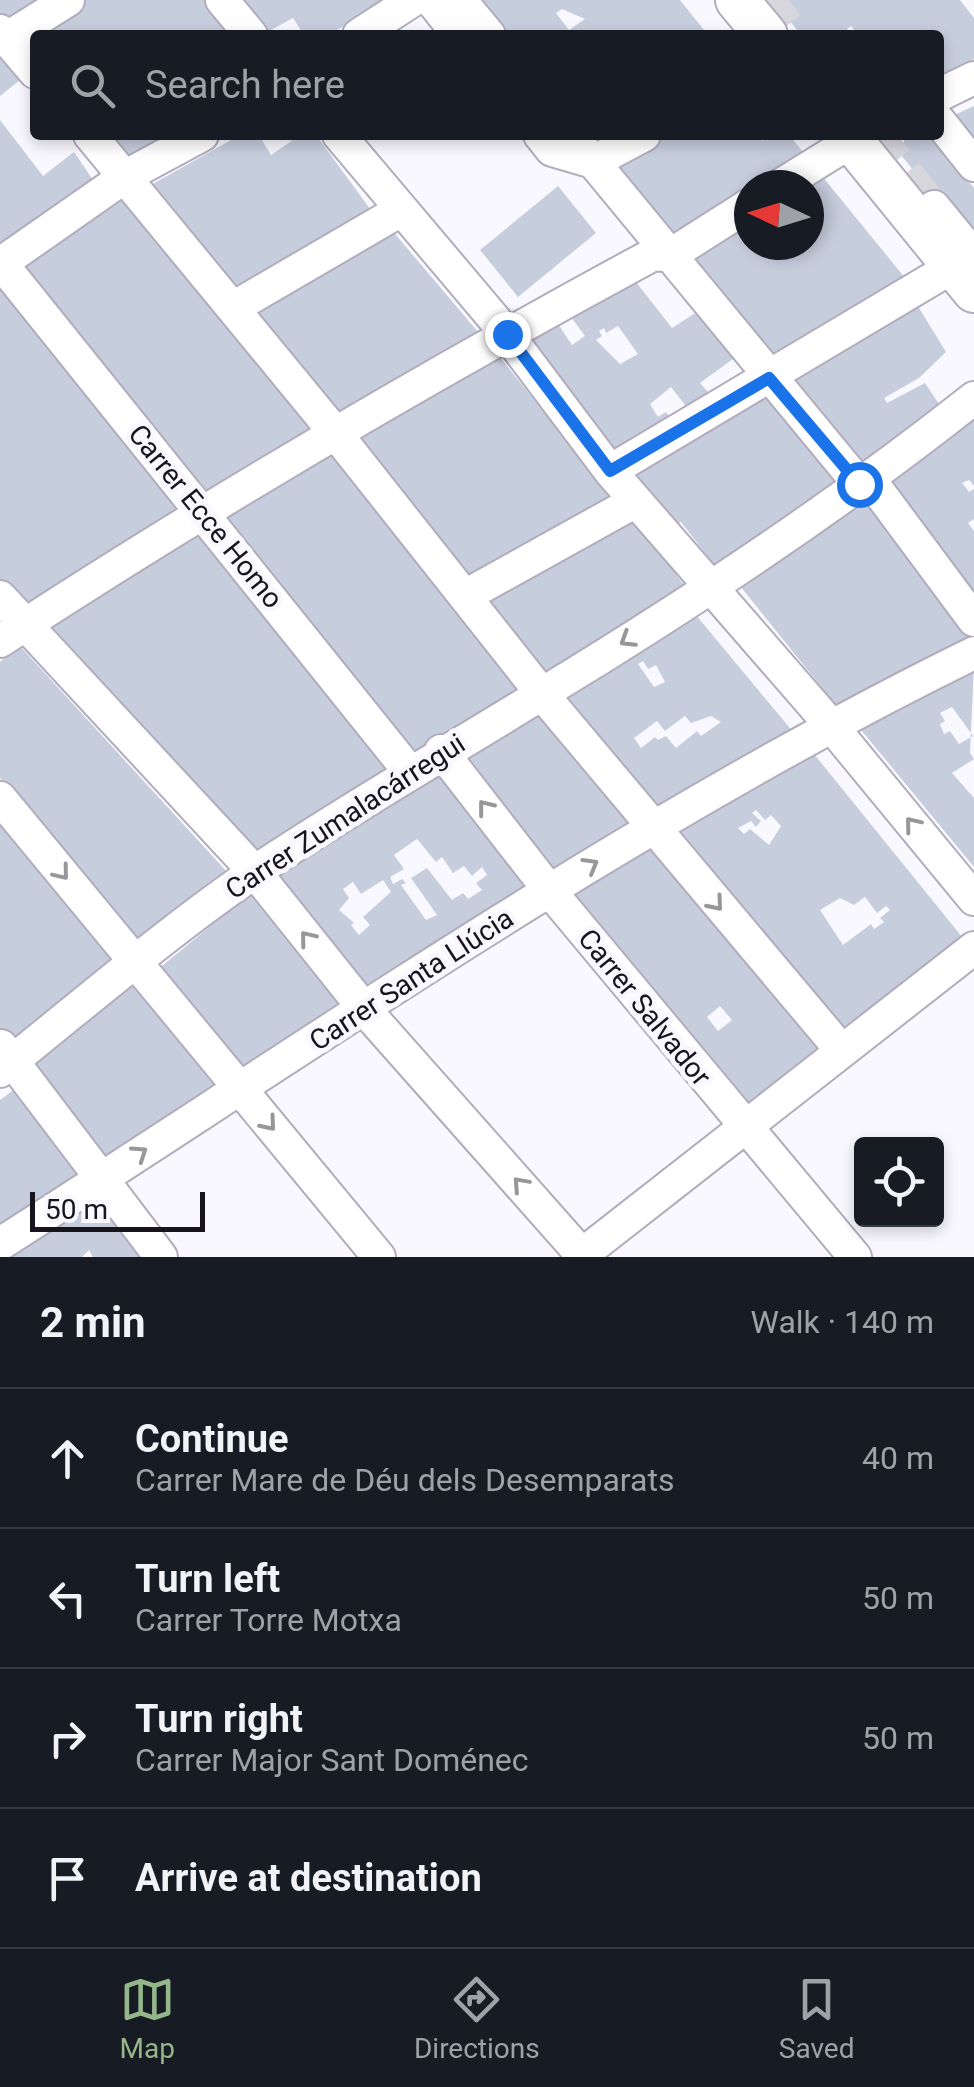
<!DOCTYPE html>
<meta charset="utf-8">
<style>
:root{--surface:#171b24;--page:#20242c;--text:#f1f3f6;--muted:#9ea1a6;--line:#363941;--accent:#95b68a}
body{margin:0;font-family:Roboto,sans-serif;background:var(--page);color:var(--text)}
.controls{position:absolute;right:30px;bottom:30px;display:grid;overflow:hidden;border-radius:10px;box-shadow:0 5px 15px #0003}
.controls button{width:90px;height:90px;display:grid;place-items:center;padding:0;border:0;border-bottom:2px solid var(--line);background:var(--surface);color:var(--text);font:50px sans-serif}
.compass{position:absolute;left:734px;top:170px;width:90px;height:90px;border-radius:50%;background:var(--surface);box-shadow:0 5px 15px #0003;rotate:274deg}
.scale{position:absolute;left:30px;bottom:25px;width:175px;box-sizing:border-box;padding-left:10px;border:5px solid #17151b;border-top:0;font-size:28px;line-height:35px;white-space:nowrap;color:#17151b;-webkit-text-stroke:8px #faf8ff;paint-order:stroke}
.stop{position:absolute;width:30px;height:30px;margin:-22px;border:8px solid #1a73e8;border-radius:50%;background:#fff}
.stop.end{background:#1a73e8;border-color:#fff;box-shadow:0 2px 10px #0008}
.list{margin:0;padding:0;list-style:none}
h2{display:flex;justify-content:space-between;align-items:center;height:130px;margin:0;padding:0 40px;font-size:42px}
h2 small{font-size:32px;font-weight:400;color:var(--muted)}
.list li{display:grid;grid-template-columns:65px 1fr auto;gap:30px;align-items:center;box-sizing:border-box;height:140px;padding:0 40px;border-top:2px solid var(--line)}
.list b{display:block;font-size:38px;white-space:nowrap}
.list p{margin:0;font-size:32px;white-space:nowrap;color:var(--muted)}
.list em{font-size:32px;font-style:normal;color:var(--muted)}
.icon{flex:none;width:55px;height:55px;fill:none;stroke:currentColor;stroke-width:2;stroke-linecap:round;stroke-linejoin:round}
.map{position:relative;flex:none;width:974px;height:1257px;overflow:hidden}
.search{position:absolute;background:var(--surface);box-shadow:0 5px 15px #0003;left:30px;right:30px;top:30px;height:110px;display:flex;align-items:center;gap:25px;box-sizing:border-box;padding:0 35px;border-radius:10px;color:var(--muted);font-size:38px}
.sheet{height:690px;background:var(--surface)}
nav{display:flex;justify-content:space-around;align-items:center;box-sizing:border-box;height:140px;border-top:2px solid var(--line);background:var(--surface);font-size:28px;color:var(--muted)}
nav a{display:grid;justify-items:center;gap:5px}
nav .on{color:var(--accent)}
.map>svg:first-child{display:block}
.building{fill:#c6cddd;fill-rule:evenodd}
.lines{fill:none;stroke-linecap:round;stroke-linejoin:round}
.minor-tunnel{stroke:#d8d6dd;stroke-width:32;stroke-dasharray:32 16;stroke-linecap:butt}
.minor-casing{stroke:#b2acbc;stroke-width:36}
.major-casing{stroke:#b2acbc;stroke-width:46}
.minor{stroke:#fff;stroke-width:32}
.major{stroke:#fff;stroke-width:42}
.oneway{stroke:#979698}
.route{stroke:#1a73e8;stroke-width:12}
.labels{text-anchor:middle;stroke-width:10;stroke-linejoin:round;paint-order:stroke}
.street-label{font-size:28px;fill:#17151b;stroke:#faf8ff}
</style>
<div class="map">
<svg width="974" height="1257" viewBox="0 0 974 1257">
<rect width="100%" height="100%" fill="#faf8ff"/>
<!-- building -->
<path class="building" d="M 0,0 L 62,0 L 9,32 L 0,20 Z
M 83,0 L 204,0 L 234,35 L 35,35 L 35,67 L 13,42 Z
M 228,0 L 390,0 L 328,35 L 304,35 L 293,18 L 262,35 Z
M 472,0 L 680,0 L 708,35 L 500,35 ZM 562,9 L 585,19 L 569,30 L 556,13 Z
M 773,0 L 960,0 L 974,18 L 974,59 L 939,75 L 939,35 L 858,35 L 851,26 L 847,29 L 851,35 L 801,35 Z
M 0,54 L 20,80 L 0,96 Z
M 974,106 L 974,151 L 952,116 Z
M 0,120 L 43,176 L 74,152 L 93,180 L 0,247 Z
M 96,135 L 179,135 L 124,167 Z
M 240,135 L 259,135 L 271,155 L 300,135 L 316,135 L 376,217 L 234,303 L 142,190 Z
M 654,135 L 759,135 L 763,141 L 771,135 L 789,135 L 810,160 L 769,185 L 749,185 L 749,197 L 667,241 L 603,166 Z
M 931,135 L 974,188 L 974,246 L 901,155 L 905,137 Z
M 822,176 L 910,284 L 772,368 L 687,262 L 749,220 L 749,245 L 809,245 L 809,184 Z
M 558,186 L 596,233 L 518,297 L 480,250 Z
M 125,199 L 321,437 L 209,504 L 20,269 Z
M 390,228 L 484,339 L 336,427 L 245,316 Z
M 636,282 L 672,328 L 700,310 L 737,356 L 700,383 L 715,400 L 693,415 L 671,387 L 650,404 L 658,417 L 666,412 L 675,426 L 615,462 L 519,345 L 558,324 L 572,345 L 585,336 L 571,317 ZM 618,326 L 638,354 L 620,364 L 596,340 L 602,336 L 599,331 L 604,328 L 606,333 Z
M 0,287 L 185,516 L 33,612 L 0,580 Z
M 916,303 L 946,352 L 919,378 L 884,398 L 887,403 L 925,383 L 943,410 L 860,469 L 786,380 Z
M 499,356 L 616,502 L 470,585 L 352,432 Z
M 763,388 L 839,484 L 715,566 L 681,522 L 672,526 L 630,469 Z
M 974,419 L 974,486 L 969,480 L 962,483 L 969,492 L 974,489 L 974,519 L 968,523 L 974,531 L 974,607 L 886,486 Z
M 335,452 L 531,685 L 410,759 L 221,519 Z
M 865,491 L 969,640 L 838,708 L 736,581 Z
M 629,511 L 686,588 L 543,680 L 479,597 Z
M 193,535 L 203,536 L 398,770 L 252,861 L 48,630 Z
M 691,609 L 794,733 L 655,815 L 559,696 ZM 643,661 L 648,669 L 656,665 L 665,682 L 654,687 L 638,664 ZM 685,716 L 691,723 L 711,716 L 721,722 L 701,736 L 697,731 L 676,748 L 666,736 L 658,740 L 655,737 L 641,748 L 634,738 L 657,721 L 665,731 Z
M 19,645 L 228,873 L 138,944 L 0,778 L 0,662 Z
M 974,665 L 970,753 L 974,759 L 952,773 L 974,798 L 974,867 L 857,725 ZM 952,707 L 973,736 L 959,744 L 950,731 L 944,734 L 940,724 L 945,721 L 940,713 Z
M 542,706 L 636,826 L 548,881 L 458,759 Z
M 810,749 L 971,948 L 842,1043 L 667,832 ZM 756,810 L 765,820 L 771,815 L 781,826 L 769,845 L 750,829 L 744,834 L 738,828 L 751,821 L 756,827 L 761,821 L 752,813 ZM 865,897 L 877,913 L 886,906 L 890,910 L 880,918 L 884,922 L 874,929 L 871,924 L 843,945 L 820,910 L 840,898 L 854,905 Z
M 436,769 L 533,892 L 367,997 L 273,879 ZM 417,839 L 436,862 L 442,857 L 453,873 L 464,866 L 472,876 L 482,867 L 487,875 L 476,883 L 482,890 L 468,899 L 463,893 L 452,900 L 427,868 L 411,878 L 437,915 L 426,920 L 401,885 L 406,883 L 402,879 L 393,884 L 390,877 L 404,869 L 394,855 ZM 383,880 L 391,892 L 363,917 L 370,925 L 359,935 L 351,925 L 354,923 L 339,910 L 349,898 L 343,889 L 353,882 L 361,894 Z
M 0,825 L 112,961 L 15,1051 L 0,1031 Z
M 649,842 L 825,1056 L 747,1120 L 561,897 ZM 720,1006 L 732,1020 L 718,1031 L 707,1017 Z
M 252,892 L 348,1002 L 241,1077 L 157,970 Z
M 131,984 L 219,1091 L 101,1170 L 30,1068 Z
M 19,1086 L 82,1177 L 0,1232 L 0,1100 Z
M 97,1195 L 142,1257 L 93,1257 L 89,1250 L 82,1257 L 2,1257 Z"/>
<g class="lines">
<!-- minor-tunnel -->
<path class="minor-tunnel" d="M 768,0 L 796,35
M 877,135 L 934,207"/>
<!-- minor casing -->
<g class="minor-casing">
<path id="minor" d="M 222,0 L 251,35
M 431,0 L 459,35
M 460,0 L 489,35
M 0,31 L 35,72
M 359,35 L 413,0
M 6,39 L 68,0
M 939,95 L 974,78
M 939,121 L 974,165
M 90,135 L 337,435 L 542,694 L 842,1051
M 339,135 L 507,334 L 610,471 L 829,723 L 974,899
M 540,135 L 552,150 L 593,162
M 571,135 L 859,484
M 593,162 L 644,135
M 781,185 L 852,141
M 934,207 L 974,256
M 672,254 L 749,205
M 1,263 L 409,771
M 0,264 L 126,176 L 202,135
M 233,308 L 401,210
M 610,471 L 954,266
M 870,480 L 974,620
M 465,596 L 636,501
M 0,597 L 255,872 L 366,1011 L 584,1257
M 0,641 C 211,503 430,375 652,255 L 672,254
M 441,751 L 549,890 L 855,1257
M 0,798 L 379,1257
M 1,1046 L 161,1257
M 0,1071 C 85,1003 166,933 256,871 C 350,808 448,752 545,692 C 693,602 838,506 974,398
M 0,1244 C 319,1040 633,820 974,653
M 579,1257 L 974,948"/>
</g>
<!-- major casing -->
<g class="major-casing">
<path id="major" d="M 737,0 L 766,35
M 847,135 L 974,291"/>
</g>
<!-- minor -->
<use href="#minor" class="minor"/>
<!-- major -->
<use href="#major" class="major"/>
</g>
<!-- one-way arrows -->
<defs><path id="oneway-chevron" d="M-2-3.5L2.5 0L-2 3.5" fill="none" stroke-width="1.6" stroke-linecap="round" stroke-linejoin="round" transform="scale(2.5)"/></defs>
<g class="oneway">
<use href="#oneway-chevron" transform="translate(627 640) rotate(148)"/>
<use href="#oneway-chevron" transform="translate(485 807) rotate(-128)"/>
<use href="#oneway-chevron" transform="translate(912 824) rotate(-129)"/>
<use href="#oneway-chevron" transform="translate(591 865) rotate(-30)"/>
<use href="#oneway-chevron" transform="translate(62 873) rotate(51)"/>
<use href="#oneway-chevron" transform="translate(716 904) rotate(50)"/>
<use href="#oneway-chevron" transform="translate(307 938) rotate(-129)"/>
<use href="#oneway-chevron" transform="translate(269 1124) rotate(50)"/>
<use href="#oneway-chevron" transform="translate(140 1153) rotate(-34)"/>
<use href="#oneway-chevron" transform="translate(520 1184) rotate(-132)"/>
</g>
<g class="lines">
<!-- route -->
<path class="route" d="M 507,334 L 610,471 L 769,378 L 859,484"/>
</g>
<g class="labels">
<!-- street labels -->
<g class="street-label">
<text transform="translate(206 516) rotate(51)" y="10">Carrer Ecce Homo</text>
<text transform="translate(345 816) rotate(-33)" y="10">Carrer Zumalacárregui</text>
<text transform="translate(411 979) rotate(-33)" y="10">Carrer Santa Llúcia</text>
<text transform="translate(645 1007) rotate(51)" y="10">Carrer Salvador</text>
</g>
</g>
</svg>
<div class="controls">
<button><svg class="icon" aria-label="locate" viewBox="0 0 24 24"><circle cx="12" cy="12" r="6"/><path d="M12 2v4M12 18v4M2 12h4M18 12h4"/></svg></button>
</div>
<svg class="compass" viewBox="-18 -18 36 36"><path d="M0-13l5 13h-10z" fill="#e53935"/><path d="M0 13l5-13h-10z" fill="#9ea1a6"/></svg>
<div class="scale">50 m</div>
<div class="stop" style="left:859px;top:484px"></div>
<div class="stop end" style="left:507px;top:334px"></div>
<div class="search"><svg class="icon" aria-label="search" viewBox="0 0 24 24"><circle cx="10" cy="10" r="6"/><path d="M15 15l6 6"/></svg>Search here</div>
</div>
<section class="sheet">
<h2>2 min<small>Walk · 140 m</small></h2>
<ul class="list">
<li><svg class="icon" aria-label="ahead" viewBox="0 0 24 24"><path d="M12 20V5M6 11l6-6 6 6"/></svg><div><b>Continue</b><p>Carrer Mare de Déu dels Desemparats</p></div><em>40 m</em></li>
<li><svg class="icon" aria-label="left" viewBox="0 0 24 24"><path d="M17 20v-9H6M10 6l-5 5 5 5"/></svg><div><b>Turn left</b><p>Carrer Torre Motxa</p></div><em>50 m</em></li>
<li><svg class="icon" aria-label="right" viewBox="0 0 24 24"><path d="M7 20v-9h11M14 6l5 5-5 5"/></svg><div><b>Turn right</b><p>Carrer Major Sant Doménec</p></div><em>50 m</em></li>
<li><svg class="icon" aria-label="arrive" viewBox="0 0 24 24"><path d="M6 21V4h12l-3 4 3 4H6"/></svg><div><b>Arrive at destination</b></div></li>
</ul>
</section>
<nav>
<a class="on"><svg class="icon" aria-label="map" viewBox="0 0 24 24"><path d="M3 6l6-2 6 2 6-2v14l-6 2-6-2-6 2zM9 4v14M15 6v14"/></svg>Map</a>
<a><svg class="icon" aria-label="directions" viewBox="0 0 24 24"><path d="M12 3l9 9-9 9-9-9zM9 14v-3h6M13 9l2 2-2 2"/></svg>Directions</a>
<a><svg class="icon" aria-label="saved" viewBox="0 0 24 24"><path d="M7 4h10v16l-5-4-5 4z"/></svg>Saved</a>
</nav>
